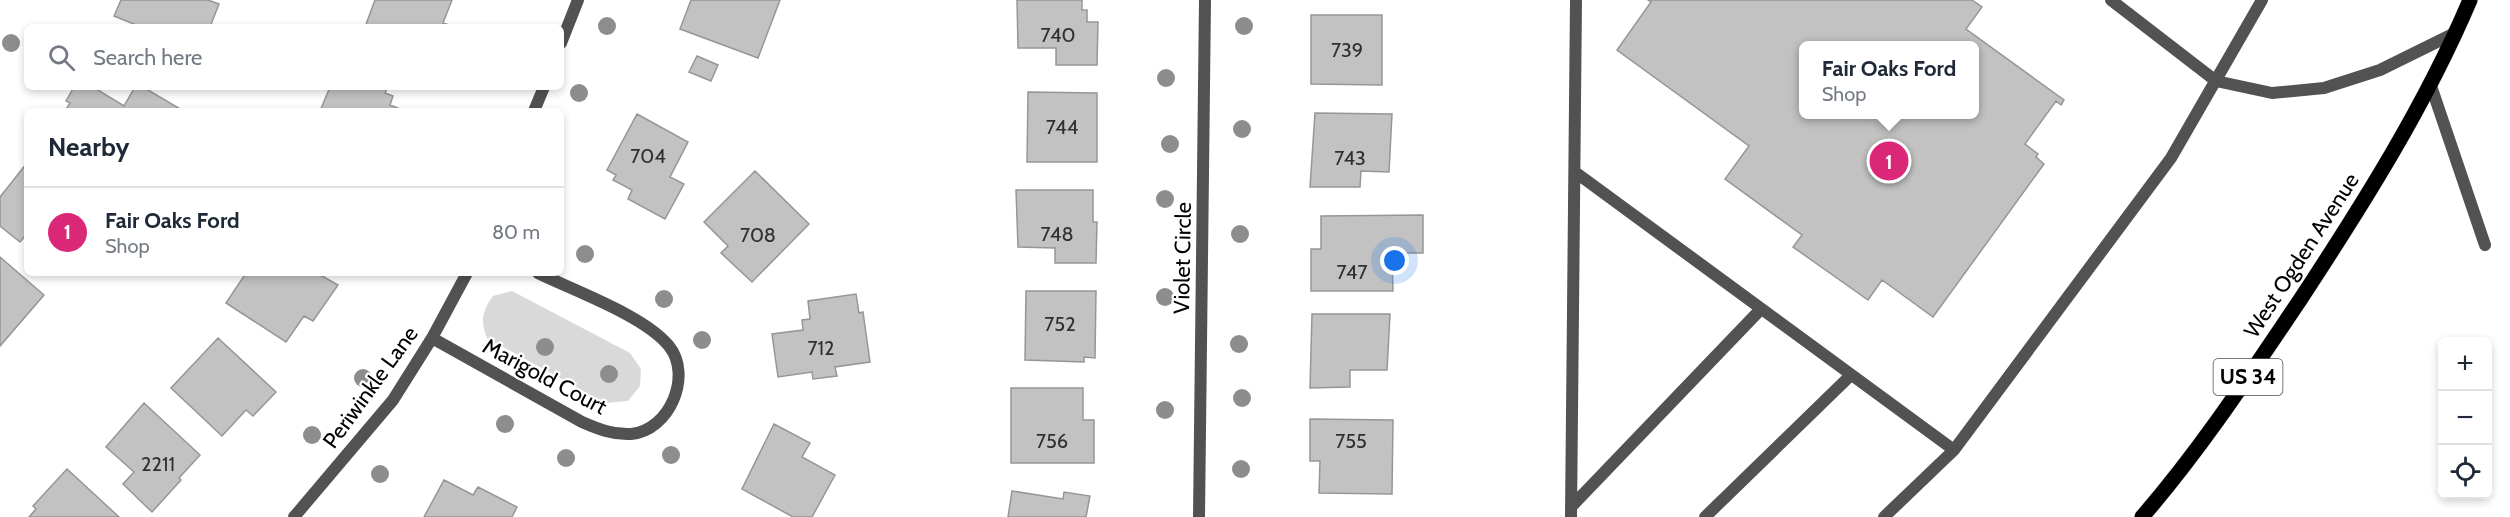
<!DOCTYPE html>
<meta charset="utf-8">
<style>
:root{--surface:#fff;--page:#f6f6f7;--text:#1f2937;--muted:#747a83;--line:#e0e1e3;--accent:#db2777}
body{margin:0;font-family:Cabin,sans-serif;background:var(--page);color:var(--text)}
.controls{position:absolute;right:18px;bottom:18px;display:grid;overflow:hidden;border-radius:9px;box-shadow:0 3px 9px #0003}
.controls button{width:54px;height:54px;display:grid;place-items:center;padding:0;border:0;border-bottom:2px solid var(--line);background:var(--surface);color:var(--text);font:30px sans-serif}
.you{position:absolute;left:1395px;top:261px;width:21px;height:21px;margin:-15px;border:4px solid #fff;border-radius:50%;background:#1a73e8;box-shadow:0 0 0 9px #1a73e833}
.badge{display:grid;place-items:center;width:39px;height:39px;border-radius:50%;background:var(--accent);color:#fff;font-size:20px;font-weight:700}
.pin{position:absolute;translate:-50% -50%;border:3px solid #fff;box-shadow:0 2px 6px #0006}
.popup{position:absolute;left:1799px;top:41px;width:180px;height:78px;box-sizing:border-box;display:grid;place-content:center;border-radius:9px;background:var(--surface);filter:drop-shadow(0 2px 4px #0005);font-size:20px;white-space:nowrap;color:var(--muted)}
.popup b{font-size:22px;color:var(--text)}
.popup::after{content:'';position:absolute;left:50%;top:100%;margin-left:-12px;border:12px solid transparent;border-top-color:var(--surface)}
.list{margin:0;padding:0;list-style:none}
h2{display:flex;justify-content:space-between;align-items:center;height:78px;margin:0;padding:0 24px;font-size:26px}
h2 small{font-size:20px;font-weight:400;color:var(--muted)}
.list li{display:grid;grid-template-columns:39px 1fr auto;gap:18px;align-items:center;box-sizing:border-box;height:90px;padding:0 24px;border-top:2px solid var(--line)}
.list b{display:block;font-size:22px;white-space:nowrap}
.list p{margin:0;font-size:20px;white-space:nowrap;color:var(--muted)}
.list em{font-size:20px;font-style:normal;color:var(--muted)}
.icon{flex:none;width:33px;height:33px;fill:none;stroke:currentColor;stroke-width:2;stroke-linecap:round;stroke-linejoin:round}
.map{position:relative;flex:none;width:2510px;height:517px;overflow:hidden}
.search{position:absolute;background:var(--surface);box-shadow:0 3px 9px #0003;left:24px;top:24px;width:540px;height:66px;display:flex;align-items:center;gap:15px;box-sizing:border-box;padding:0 21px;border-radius:9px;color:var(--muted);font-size:22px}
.panel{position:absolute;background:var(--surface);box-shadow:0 3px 9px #0003;left:24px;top:108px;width:540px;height:168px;border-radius:9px}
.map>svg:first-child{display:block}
.green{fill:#d9d9d9}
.building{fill:#c2c2c2;stroke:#969696;stroke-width:1.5;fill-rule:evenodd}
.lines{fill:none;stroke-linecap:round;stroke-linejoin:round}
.primary-casing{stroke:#dbdbdb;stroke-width:16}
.lane{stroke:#525252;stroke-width:12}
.street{stroke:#525252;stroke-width:12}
.primary{stroke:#000;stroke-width:15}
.tree{fill:#8d8d8d}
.labels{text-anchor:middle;stroke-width:4.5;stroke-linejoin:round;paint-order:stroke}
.number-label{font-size:20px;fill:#303030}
.shield{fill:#fff;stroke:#4c4c4c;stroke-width:1.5}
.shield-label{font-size:21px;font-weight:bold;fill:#000}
.street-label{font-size:22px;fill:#000;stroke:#fff}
</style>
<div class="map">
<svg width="2510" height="517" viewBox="0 0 2510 517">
<rect width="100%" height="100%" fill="#fff"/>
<!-- green -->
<path class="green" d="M 512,291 L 630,353 L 641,369 L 640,386 L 628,401 L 605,403 L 487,338 C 480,321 482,311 493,296 Z"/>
<!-- building -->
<path class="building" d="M 121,0 L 208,0 L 219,4 L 210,27 L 141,27 L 114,16 Z
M 375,0 L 452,0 L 443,23 L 452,26 L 365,27 Z
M 691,0 L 780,0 L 758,58 L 680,29 Z
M 1017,0 L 1082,0 L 1082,10 L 1087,10 L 1087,22 L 1098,22 L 1097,65 L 1056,65 L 1056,48 L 1018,48 Z
M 1648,0 L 1972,0 L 1982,7 L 1966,29 L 2064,100 L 2061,105 L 2056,101 L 2025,144 L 2038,154 L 2036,157 L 2044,164 L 1933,317 L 1882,280 L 1868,300 L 1793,247 L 1802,235 L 1725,179 L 1749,146 L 1617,50 L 1651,2 ZM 1804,45 L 1974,45 L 1974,114 L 1804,114 Z
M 1311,15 L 1382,15 L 1382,85 L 1311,84 Z
M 697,56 L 718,65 L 711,81 L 689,72 Z
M 74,87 L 93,87 L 124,106 L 135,87 L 143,87 L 182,110 L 65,111 L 70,103 L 66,101 Z
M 330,87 L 388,87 L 385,93 L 393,96 L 390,105 L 405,111 L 320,111 Z
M 1028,92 L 1097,93 L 1097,162 L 1027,162 Z
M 1315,113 L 1392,114 L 1389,172 L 1361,171 L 1360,187 L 1310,187 Z
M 637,114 L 688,142 L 670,177 L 684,184 L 665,219 L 628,199 L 632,190 L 613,180 L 616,175 L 607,170 Z
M 27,163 L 27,234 L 20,242 L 0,226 L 0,197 Z
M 755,171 L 809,224 L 752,282 L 721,253 L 728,246 L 704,222 Z
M 1016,190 L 1093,190 L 1093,222 L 1097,222 L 1096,263 L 1055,263 L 1055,248 L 1018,247 Z
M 1423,215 L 1423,253 L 1392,253 L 1393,291 L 1311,291 L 1311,249 L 1321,249 L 1321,216 Z
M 0,257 L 44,295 L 0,346 Z
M 246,273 L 317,273 L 338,285 L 313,321 L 304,316 L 286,342 L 226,303 Z
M 1026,291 L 1096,291 L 1095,358 L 1084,357 L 1084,362 L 1025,360 Z
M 856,294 L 859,313 L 863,312 L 870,362 L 835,367 L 837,376 L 813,379 L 812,372 L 778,377 L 772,334 L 803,330 L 802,320 L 810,319 L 808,301 Z
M 1312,314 L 1390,314 L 1387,370 L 1350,370 L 1350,387 L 1310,388 Z
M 218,338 L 276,392 L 253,416 L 246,410 L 222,436 L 171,388 Z
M 1011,388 L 1083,388 L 1083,420 L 1094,420 L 1094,463 L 1011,463 Z
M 144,403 L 200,455 L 179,478 L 181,480 L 152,512 L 123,484 L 134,472 L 106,447 Z
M 1310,419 L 1393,420 L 1392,494 L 1319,493 L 1320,461 L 1310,461 Z
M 774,424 L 810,443 L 802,457 L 835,475 L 812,517 L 793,517 L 742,489 Z
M 67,469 L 119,517 L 29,517 L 36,509 L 33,506 Z
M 444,480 L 473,495 L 478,487 L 517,507 L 512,517 L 424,517 Z
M 1012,491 L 1063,499 L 1064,492 L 1090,496 L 1086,517 L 1008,517 Z"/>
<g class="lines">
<!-- primary casing -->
<g class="primary-casing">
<path id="primary" d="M 2142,517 C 2201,449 2250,374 2300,300 C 2363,204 2425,106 2470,0"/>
</g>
<!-- lane -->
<path class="lane" d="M 2111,0 L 2216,81 L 2272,93 L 2324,88 L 2380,70 L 2457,32
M 2430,83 L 2485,245
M 1575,172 L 1954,450
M 1571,507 L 1761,309
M 1571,517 L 1576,0
M 1705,517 L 1851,375
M 1884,517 L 1954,450 L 2171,158 L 2262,0"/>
<!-- street -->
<path class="street" d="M 561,43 L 578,0
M 534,111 L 544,87
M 432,338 L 582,422 C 598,429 613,435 631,434 C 669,431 693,376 669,346 C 645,316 575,291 538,273
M 294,517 L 393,400 L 432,338 L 467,273
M 1199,517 L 1205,0"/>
<!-- primary -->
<use href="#primary" class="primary"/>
</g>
<!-- trees -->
<g class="tree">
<circle cx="607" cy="26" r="9"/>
<circle cx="1244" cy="26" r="9"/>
<circle cx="11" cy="43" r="9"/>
<circle cx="1166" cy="78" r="9"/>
<circle cx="579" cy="93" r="9"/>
<circle cx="1242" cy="129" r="9"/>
<circle cx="1170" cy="144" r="9"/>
<circle cx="1165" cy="199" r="9"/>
<circle cx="1240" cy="234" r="9"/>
<circle cx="585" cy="254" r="9"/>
<circle cx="1165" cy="297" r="9"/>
<circle cx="664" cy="299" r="9"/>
<circle cx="702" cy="340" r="9"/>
<circle cx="1239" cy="344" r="9"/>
<circle cx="545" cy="347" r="9"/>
<circle cx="609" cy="374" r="9"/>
<circle cx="363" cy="378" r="9"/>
<circle cx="1242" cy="398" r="9"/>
<circle cx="1165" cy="410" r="9"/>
<circle cx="505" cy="424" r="9"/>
<circle cx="312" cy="435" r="9"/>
<circle cx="671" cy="455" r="9"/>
<circle cx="566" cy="458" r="9"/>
<circle cx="1241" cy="469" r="9"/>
<circle cx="380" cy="474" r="9"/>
</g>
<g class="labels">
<!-- number labels -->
<g class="number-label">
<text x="1058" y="42">740</text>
<text x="1347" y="57">739</text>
<text x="1062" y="134">744</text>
<text x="648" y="163">704</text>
<text x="1350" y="165">743</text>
<text x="1057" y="241">748</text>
<text x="758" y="242">708</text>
<text x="1352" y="279">747</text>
<text x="1060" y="331">752</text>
<text x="821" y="355">712</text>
<text x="1052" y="448">756</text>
<text x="1351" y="448">755</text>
<text x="158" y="471">2211</text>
</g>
<!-- shield labels -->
<rect class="shield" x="2213.5" y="359" width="69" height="36" rx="4.5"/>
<g class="shield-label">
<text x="2248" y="384">US 34</text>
</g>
<!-- street labels -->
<g class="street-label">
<text transform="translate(2301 255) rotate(-57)" y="8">West Ogden Avenue</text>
<text transform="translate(1182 258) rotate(-89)" y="8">Violet Circle</text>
<text transform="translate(545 376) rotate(28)" y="8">Marigold Court</text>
<text transform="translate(370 387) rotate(-54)" y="8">Periwinkle Lane</text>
</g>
</g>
</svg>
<div class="controls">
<button>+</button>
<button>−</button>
<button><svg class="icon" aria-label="locate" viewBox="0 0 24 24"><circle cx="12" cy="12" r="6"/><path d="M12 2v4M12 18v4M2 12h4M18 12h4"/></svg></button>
</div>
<div class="you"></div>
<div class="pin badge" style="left:1889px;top:161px">1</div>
<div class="popup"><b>Fair Oaks Ford</b>Shop</div>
<div class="search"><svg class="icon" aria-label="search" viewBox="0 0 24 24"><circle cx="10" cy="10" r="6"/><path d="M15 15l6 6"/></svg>Search here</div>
<section class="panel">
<h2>Nearby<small></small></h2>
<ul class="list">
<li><span class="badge">1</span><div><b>Fair Oaks Ford</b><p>Shop</p></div><em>80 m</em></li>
</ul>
</section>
</div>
